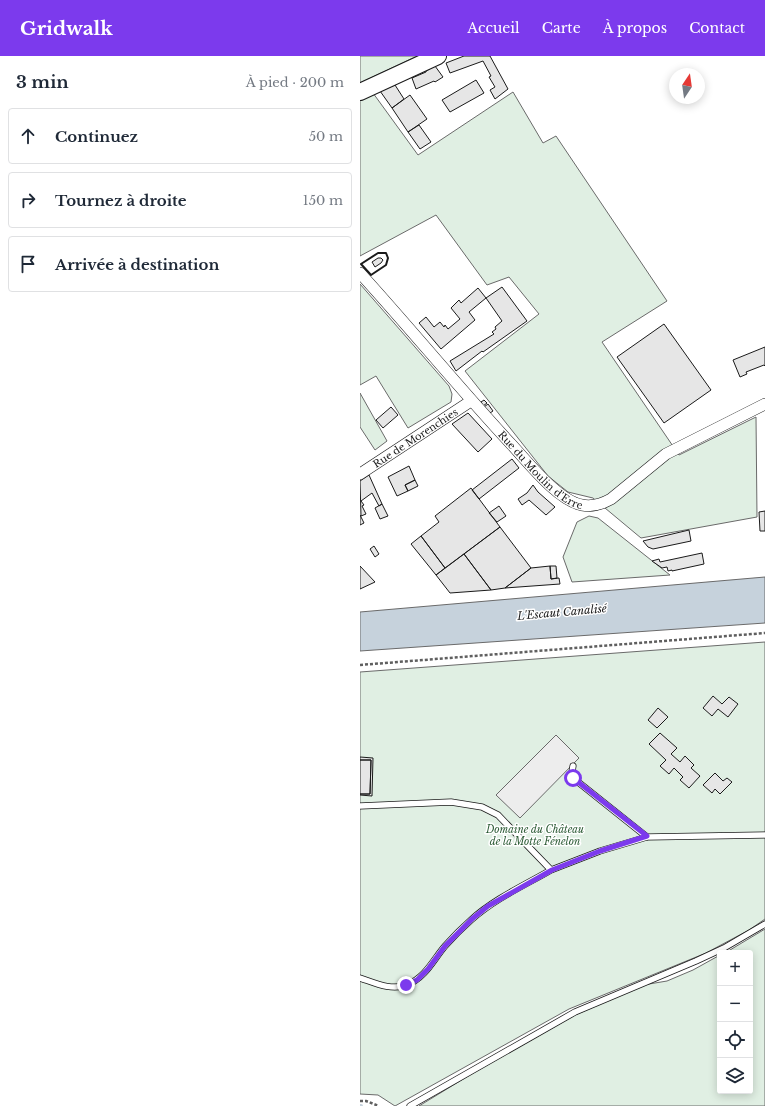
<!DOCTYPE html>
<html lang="fr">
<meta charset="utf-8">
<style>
:root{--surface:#fff;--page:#f6f6f7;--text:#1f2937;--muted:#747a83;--line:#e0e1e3;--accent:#7c3aed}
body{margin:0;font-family:"Libre Baskerville",serif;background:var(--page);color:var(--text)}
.controls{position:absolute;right:12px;bottom:12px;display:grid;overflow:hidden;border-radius:4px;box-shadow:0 2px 10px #0003}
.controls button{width:36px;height:36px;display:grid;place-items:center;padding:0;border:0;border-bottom:1px solid var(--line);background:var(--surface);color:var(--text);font:20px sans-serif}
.compass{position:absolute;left:309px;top:12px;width:36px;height:36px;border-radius:50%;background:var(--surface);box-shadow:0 2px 10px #0003;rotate:13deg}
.stop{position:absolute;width:12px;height:12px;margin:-9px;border:3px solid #7c3aed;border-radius:50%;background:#fff}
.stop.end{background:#7c3aed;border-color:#fff;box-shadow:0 1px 4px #0008}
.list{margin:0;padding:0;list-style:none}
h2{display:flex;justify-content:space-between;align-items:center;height:52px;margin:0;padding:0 16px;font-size:17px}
h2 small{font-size:13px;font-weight:400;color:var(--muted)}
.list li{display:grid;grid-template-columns:26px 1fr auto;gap:12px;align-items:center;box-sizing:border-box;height:56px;margin:0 8px 8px;padding:0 8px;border:1px solid var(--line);border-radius:4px}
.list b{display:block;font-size:15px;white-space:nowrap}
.list em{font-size:13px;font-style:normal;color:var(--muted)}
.icon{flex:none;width:22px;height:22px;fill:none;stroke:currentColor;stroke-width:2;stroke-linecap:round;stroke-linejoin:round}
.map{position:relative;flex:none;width:405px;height:1050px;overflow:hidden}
header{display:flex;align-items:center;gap:24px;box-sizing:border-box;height:56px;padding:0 20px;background:var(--accent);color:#fff}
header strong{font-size:19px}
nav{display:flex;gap:22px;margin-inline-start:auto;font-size:14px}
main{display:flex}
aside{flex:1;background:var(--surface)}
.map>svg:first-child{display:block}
.green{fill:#e0efe3;stroke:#6a6a6a}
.parking{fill:#ededed;stroke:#6a6a6a}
.water{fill:#c6d2dc;stroke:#6a6a6a}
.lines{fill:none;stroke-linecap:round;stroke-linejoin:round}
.stream{stroke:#c6d2dc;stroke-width:4}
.building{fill:#e6e6e6;stroke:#1a1a1a}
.lane-casing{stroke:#1a1a1a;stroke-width:7}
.street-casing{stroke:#1a1a1a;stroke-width:12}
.secondary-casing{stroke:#1a1a1a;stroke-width:18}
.path{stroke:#5f5f5f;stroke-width:2.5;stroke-dasharray:3 2;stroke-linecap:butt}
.lane{stroke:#fff;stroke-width:5.5}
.street{stroke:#fff;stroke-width:11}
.secondary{stroke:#fff;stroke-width:16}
.wall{stroke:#1a1a1a;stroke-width:2}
.route{stroke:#7c3aed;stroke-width:5}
.labels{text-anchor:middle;stroke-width:3;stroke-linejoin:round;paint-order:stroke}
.street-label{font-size:10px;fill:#1a1a1a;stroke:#fff}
.park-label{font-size:10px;font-style:italic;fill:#2b5a34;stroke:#fff}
.water-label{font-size:11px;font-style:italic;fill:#1a1a1a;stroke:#fff}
</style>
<header>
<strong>Gridwalk</strong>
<nav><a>Accueil</a><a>Carte</a><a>À propos</a><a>Contact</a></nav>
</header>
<main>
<aside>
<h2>3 min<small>À pied · 200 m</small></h2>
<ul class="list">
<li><svg class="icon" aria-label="ahead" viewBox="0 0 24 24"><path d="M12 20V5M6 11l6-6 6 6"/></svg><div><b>Continuez</b></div><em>50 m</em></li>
<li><svg class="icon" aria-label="right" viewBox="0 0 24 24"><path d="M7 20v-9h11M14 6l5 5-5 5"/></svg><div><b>Tournez à droite</b></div><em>150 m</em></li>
<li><svg class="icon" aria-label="arrive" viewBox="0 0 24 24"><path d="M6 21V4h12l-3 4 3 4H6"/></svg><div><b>Arrivée à destination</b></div></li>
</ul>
</aside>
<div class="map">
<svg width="405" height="1050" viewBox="0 0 405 1050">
<rect width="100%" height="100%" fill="#fff"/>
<!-- green -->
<path class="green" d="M 0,0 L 57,0 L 0,27 Z
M 153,36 L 183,87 L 196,80 L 307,245 L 242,286 L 319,399 L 396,361 L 397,461 L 281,482 L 233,442 L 208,436 L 188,420 L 105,315 L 179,258 L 149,221 L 127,229 L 76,159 L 0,200 L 0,44 L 13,37 L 58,99 Z
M 0,228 L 89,330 L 92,338 L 91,346 L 48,372 L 16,320 L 0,329 Z
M 0,337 L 27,385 L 15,394 L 0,371 Z
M 229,460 L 238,462 L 310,519 L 212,526 L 203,501 L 217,466 Z
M 405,586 L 405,863 L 389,874 L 346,897 L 209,953 L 35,1050 L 18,1039 L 0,1038 L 0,616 Z
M 405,873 L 405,1050 L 59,1050 L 113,1017 L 215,959 L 283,929 L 307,925 L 333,914 L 360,899 L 360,1035 L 390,1035 L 390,897 L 365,897 Z"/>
<!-- parking -->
<path class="parking" d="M 196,679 L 219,702 L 160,762 L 136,739 Z"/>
<!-- water -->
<path class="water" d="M 405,521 L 405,567 L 0,595 L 0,556 Z"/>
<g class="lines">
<!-- stream -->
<path class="stream" d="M 0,1050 L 1,1050"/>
</g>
<!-- building -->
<path class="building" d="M 104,0 L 130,0 L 148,33 L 135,43 L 130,34 L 135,31 L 129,21 L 131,20 L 123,5 L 90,17 L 86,7 Z
M 75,10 L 83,21 L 75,26 L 74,25 L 56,33 L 52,22 L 66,16 L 66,15 Z
M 116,24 L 124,37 L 90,56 L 82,44 Z
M 35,29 L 44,43 L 32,52 L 20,35 Z
M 50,39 L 67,63 L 48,76 L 32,52 Z
M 59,69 L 71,86 L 60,93 L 48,76 Z
M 18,202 L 21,202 L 23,204 L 21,207 L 15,211 L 12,206 Z
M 142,231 L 167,265 L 123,296 L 122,295 L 96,315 L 90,305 L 134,278 L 132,276 L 136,273 L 135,271 L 142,265 L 126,242 Z
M 118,232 L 126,242 L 109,256 L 115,264 L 81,293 L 59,267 L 66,261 L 74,271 L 80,266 L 84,271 L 85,269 L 88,273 L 100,263 L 91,252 L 99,244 L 101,247 Z
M 304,268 L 351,334 L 304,367 L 257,301 Z
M 405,291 L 405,310 L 404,309 L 386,316 L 387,318 L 380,321 L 373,304 Z
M 124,344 L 127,347 L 123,350 L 121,346 Z
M 128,348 L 133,355 L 130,357 L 124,351 Z
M 31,351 L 38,359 L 23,372 L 16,364 Z
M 108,357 L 132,383 L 118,396 L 92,368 Z
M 152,403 L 159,412 L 119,443 L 112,434 Z
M 49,410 L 55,424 L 45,429 L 48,435 L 37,440 L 28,421 Z
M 9,419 L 22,448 L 19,450 L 12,437 L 1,445 L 4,449 L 2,450 L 6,458 L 1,460 L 0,425 Z
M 55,424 L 58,430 L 48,435 L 45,429 Z
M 173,429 L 178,436 L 195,451 L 186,459 L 169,444 L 162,449 L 158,443 L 167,437 Z
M 111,432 L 140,471 L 85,512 L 61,480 L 79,466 L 75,460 Z
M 22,448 L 28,460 L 20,463 L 15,452 Z
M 139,450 L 146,460 L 137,466 L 129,457 Z
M 405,455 L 405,475 L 400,475 L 399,456 Z
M 0,459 L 4,467 L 0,469 Z
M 140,471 L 171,512 L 145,532 L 131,534 L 104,498 Z
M 329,474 L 331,485 L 293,493 L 288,491 L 283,485 Z
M 61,480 L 85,512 L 76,519 L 51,488 Z
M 14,490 L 19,498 L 15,501 L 10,493 Z
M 342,497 L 344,508 L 312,515 L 312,514 L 308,515 L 307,511 L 302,512 L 292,505 L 299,503 L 300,506 Z
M 104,498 L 131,534 L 90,537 L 76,519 Z
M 0,510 L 15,526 L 0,533 Z
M 190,510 L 196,510 L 197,522 L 191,523 Z
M 190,510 L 191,523 L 199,522 L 200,528 L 145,532 L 171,512 Z
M 353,640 L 362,648 L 369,641 L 378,648 L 368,661 L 358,653 L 352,660 L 343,652 Z
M 298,652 L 308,661 L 297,672 L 288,664 Z
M 300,677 L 317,692 L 311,698 L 320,706 L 325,700 L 334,709 L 331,712 L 340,720 L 329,732 L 320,724 L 323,721 L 314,712 L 309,718 L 300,710 L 306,704 L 289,688 Z
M 0,701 L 13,702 L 12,740 L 0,739 L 0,738 L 10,738 L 11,704 L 0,704 Z
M 0,704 L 11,704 L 10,738 L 0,738 Z
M 355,717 L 363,725 L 367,722 L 372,726 L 360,738 L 355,733 L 352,737 L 343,729 Z"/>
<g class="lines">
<!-- lane casing -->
<g class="lane-casing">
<path id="lane" d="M 213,710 L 212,716 L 213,722 L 287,781
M 0,750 L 91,746 L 122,751 L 138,759 L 191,814 C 165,829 134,843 111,864 C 102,872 93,881 85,890 C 73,904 66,921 47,929 C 31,935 15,927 0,922
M 191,814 L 240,795 L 287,781 L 405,779
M 50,1050 L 215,956 L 336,905 L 364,892 L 405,868"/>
</g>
<!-- street casing -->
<g class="street-casing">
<g id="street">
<path id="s1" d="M 0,217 C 51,273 99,332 151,388 C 167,405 198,445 222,449 C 232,451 242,448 251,443 L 306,398 L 405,348"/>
<path id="s2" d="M 0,418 L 111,345"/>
</g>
</g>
<!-- secondary casing -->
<g class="secondary-casing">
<path id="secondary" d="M 0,36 L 78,0"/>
</g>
<!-- path -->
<path class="path" d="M 0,609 L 405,577
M 0,1045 L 6,1045 L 19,1050"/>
<!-- lane -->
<use href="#lane" class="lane"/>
<!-- street -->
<use href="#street" class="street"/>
<!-- secondary -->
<use href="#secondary" class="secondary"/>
<!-- wall -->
<path class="wall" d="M 18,197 L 26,197 L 28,202 L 26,209 L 11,219 L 1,208 Z"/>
</g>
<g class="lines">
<!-- route -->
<path class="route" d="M 46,929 L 57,924 L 68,913 L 85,890 L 112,863 L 128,850 L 192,814 L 240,795 L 287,780 L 213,722"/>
</g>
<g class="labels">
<!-- street labels -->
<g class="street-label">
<text dy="4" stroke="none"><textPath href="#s2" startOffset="66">Rue de Morenchies</textPath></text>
<text dy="4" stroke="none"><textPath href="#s1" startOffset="268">Rue du Moulin d'Erre</textPath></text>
</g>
<!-- park labels -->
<g class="park-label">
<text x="175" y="777">Domaine du Château<tspan x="175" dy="12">de la Motte Fénelon</tspan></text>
</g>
<!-- water labels -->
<g class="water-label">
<text transform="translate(202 556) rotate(-5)" y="4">L'Escaut Canalisé</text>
</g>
</g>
</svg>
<div class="controls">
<button>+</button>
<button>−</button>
<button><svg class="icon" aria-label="locate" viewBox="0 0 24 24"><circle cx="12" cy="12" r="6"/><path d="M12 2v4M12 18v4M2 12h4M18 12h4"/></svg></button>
<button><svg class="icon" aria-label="layers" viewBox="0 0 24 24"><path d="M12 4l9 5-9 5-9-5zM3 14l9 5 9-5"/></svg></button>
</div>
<svg class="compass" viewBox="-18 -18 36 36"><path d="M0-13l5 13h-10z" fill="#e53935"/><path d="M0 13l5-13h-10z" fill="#747a83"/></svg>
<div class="stop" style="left:213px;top:722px"></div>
<div class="stop end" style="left:46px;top:929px"></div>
</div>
</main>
